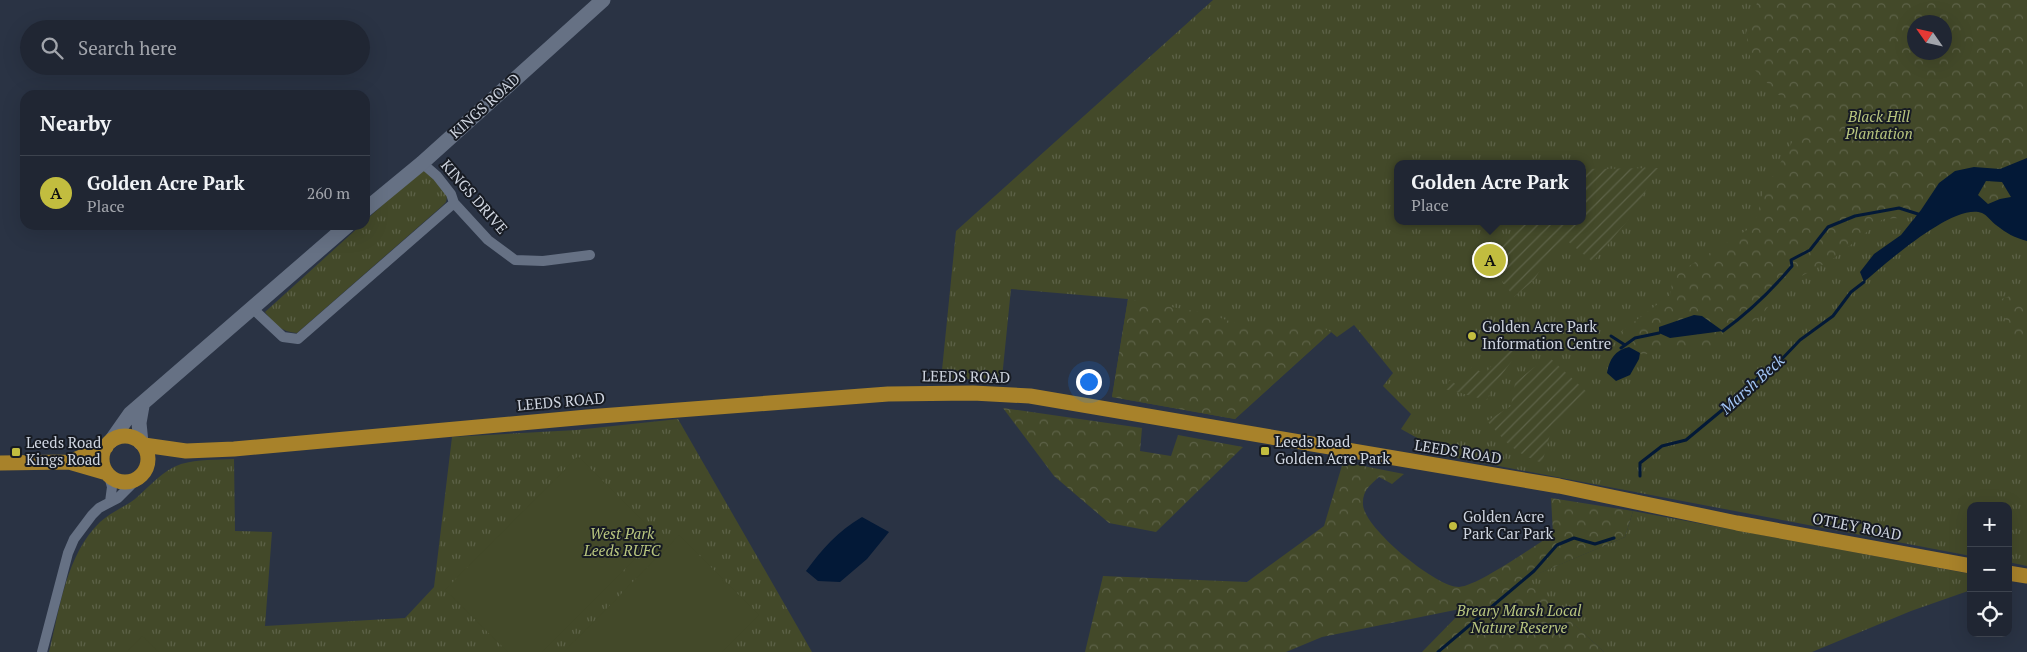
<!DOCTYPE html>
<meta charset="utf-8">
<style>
:root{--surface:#202633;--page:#282e3b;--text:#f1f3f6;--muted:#a2a5ac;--line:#3d434e;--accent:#c2bd3f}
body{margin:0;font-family:"PT Serif",serif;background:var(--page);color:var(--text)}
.controls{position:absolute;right:15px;bottom:15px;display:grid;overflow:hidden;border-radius:10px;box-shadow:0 5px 20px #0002}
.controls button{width:45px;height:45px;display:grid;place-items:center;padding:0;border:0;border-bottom:1px solid var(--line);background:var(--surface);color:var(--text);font:25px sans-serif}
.compass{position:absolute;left:1907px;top:15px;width:45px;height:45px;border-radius:50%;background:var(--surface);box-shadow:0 5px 20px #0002;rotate:304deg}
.you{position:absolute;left:1088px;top:381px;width:18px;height:18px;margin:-12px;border:4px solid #fff;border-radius:50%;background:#1a73e8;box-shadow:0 0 0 8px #1a73e833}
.badge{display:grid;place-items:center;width:32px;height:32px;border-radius:50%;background:var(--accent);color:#111;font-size:16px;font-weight:700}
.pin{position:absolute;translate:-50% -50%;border:2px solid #fff;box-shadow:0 1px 5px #0006}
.popup{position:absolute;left:1394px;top:160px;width:192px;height:65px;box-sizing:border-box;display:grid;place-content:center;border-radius:10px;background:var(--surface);filter:drop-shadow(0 1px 4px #0005);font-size:16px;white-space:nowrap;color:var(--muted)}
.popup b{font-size:19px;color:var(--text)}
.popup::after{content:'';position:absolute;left:50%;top:100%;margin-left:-10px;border:10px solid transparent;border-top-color:var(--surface)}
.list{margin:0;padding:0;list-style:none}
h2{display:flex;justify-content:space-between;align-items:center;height:65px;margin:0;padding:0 20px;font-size:21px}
h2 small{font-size:16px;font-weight:400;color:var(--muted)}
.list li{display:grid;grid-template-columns:32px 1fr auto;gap:15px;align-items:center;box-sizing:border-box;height:75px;padding:0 20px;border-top:1px solid var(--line)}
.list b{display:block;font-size:19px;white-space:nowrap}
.list p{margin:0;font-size:16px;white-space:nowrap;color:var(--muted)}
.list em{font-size:16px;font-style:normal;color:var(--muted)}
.icon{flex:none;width:28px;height:28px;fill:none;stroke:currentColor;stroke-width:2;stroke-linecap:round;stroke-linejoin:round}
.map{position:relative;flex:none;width:2027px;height:652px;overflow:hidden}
.search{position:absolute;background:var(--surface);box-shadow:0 5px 20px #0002;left:20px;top:20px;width:350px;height:55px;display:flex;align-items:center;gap:12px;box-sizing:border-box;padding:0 18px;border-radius:28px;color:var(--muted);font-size:19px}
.panel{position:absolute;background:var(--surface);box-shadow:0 5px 20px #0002;left:20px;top:90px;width:350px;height:140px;border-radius:15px}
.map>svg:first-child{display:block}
.grass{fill:url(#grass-tufts);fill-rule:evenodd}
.forest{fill:url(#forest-crowns);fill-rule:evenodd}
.garden{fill:url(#garden-furrows)}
.pitch{fill:#434929}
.water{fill:#031937;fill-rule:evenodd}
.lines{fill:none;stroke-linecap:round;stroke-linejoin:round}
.stream{stroke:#031937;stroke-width:3}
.street{stroke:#667184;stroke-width:10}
.secondary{stroke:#667184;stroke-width:15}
.highway{stroke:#a8822a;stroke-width:15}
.poi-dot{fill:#c2bd3f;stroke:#171b23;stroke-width:2}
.labels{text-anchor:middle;stroke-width:4;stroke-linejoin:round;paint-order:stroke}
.street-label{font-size:15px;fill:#cfd5e0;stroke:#171b23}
.park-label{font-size:15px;font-style:italic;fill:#b9c67f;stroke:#171b23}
.poi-label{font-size:15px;fill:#cfd5e0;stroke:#171b23;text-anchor:start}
.water-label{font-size:16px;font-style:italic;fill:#a3c6f5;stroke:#171b23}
</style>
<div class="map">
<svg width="2027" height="652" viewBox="0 0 2027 652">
<defs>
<pattern id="grass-tufts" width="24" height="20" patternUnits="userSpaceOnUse" patternTransform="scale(1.25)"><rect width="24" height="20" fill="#434929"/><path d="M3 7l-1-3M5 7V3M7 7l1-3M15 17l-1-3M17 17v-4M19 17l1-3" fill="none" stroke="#5d6248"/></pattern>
<pattern id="forest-crowns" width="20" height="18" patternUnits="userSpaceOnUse" patternTransform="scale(1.25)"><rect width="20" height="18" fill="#434929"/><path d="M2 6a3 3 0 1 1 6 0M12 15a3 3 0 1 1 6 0" fill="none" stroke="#5d6248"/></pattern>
<pattern id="garden-furrows" width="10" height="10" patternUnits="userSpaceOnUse" patternTransform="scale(1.25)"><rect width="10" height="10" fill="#434929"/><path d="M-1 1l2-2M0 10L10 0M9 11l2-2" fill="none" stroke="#5d6248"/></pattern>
</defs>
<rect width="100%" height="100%" fill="#2a3344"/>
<!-- grass -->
<path class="grass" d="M 1213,0 L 2027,0 L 2027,566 L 2008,562 L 2008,506 L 1971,506 L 1971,556 L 1425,452 L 1428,444 L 1401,429 L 1411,414 L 1383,386 L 1393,373 L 1354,325 L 1337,337 L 1331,332 L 1235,419 L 1112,397 L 1128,299 L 1011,289 L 1002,378 L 941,380 L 956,231 ZM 1914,22 L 1944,22 L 1944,52 L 1914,52 ZM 1398,164 L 1582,164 L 1582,221 L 1398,221 Z
M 421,170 C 433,171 440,188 447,196 L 446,202 L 441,207 L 297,333 C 281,332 274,324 265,312 L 361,225 L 365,225 L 365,221 Z
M 678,419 L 812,652 L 49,652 C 60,608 66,555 100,522 C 110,513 124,507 135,499 C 149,487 163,470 181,464 C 198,459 217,460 234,459 L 235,531 L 272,532 L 265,626 L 405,618 L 434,587 L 452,437 L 576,430 Z
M 1633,511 L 1971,574 L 1971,590 L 1911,611 L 1812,652 L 1604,652 L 1525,579 L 1625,537 Z"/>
<!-- forest -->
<path class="forest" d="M 1755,0 L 2027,0 L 2027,158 C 2008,169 1996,169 1974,167 L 1921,210 L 1916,217 L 1883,219 L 1833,259 L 1783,286 L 1762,315 L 1714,347 L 1658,348 L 1643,356 L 1619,333 L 1670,295 L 1673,276 L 1755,225 L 1762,195 L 1799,130 L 1793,110 L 1752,67 L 1746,33 L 1757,3 ZM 1914,22 L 1944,22 L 1944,52 L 1914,52 Z
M 1986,181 L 2002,182 L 2012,197 L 2000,199 L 1988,204 L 1978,195 Z
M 2027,290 L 2027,362 L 1996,301 Z
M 1128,299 L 1210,314 L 1240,325 L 1281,329 L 1318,326 L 1331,332 L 1235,419 L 1112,397 Z
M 1003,408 L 1142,428 L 1140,451 L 1171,456 L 1178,435 L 1243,447 L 1156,532 L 1109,523 L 1054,476 Z
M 1343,462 L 1404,474 L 1392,484 L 1379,477 C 1370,485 1362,491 1363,505 C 1365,529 1436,587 1459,587 C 1478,586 1534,546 1553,534 L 1551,498 L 1633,511 L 1625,537 L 1526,579 L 1604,652 L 1422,652 L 1465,608 L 1322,637 L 1286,652 L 1085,652 L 1103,576 L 1247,582 L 1324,526 Z"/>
<!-- garden -->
<path class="garden" d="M 1658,168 L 1633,214 L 1593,262 L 1565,239 L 1544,259 L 1542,267 L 1534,280 L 1514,297 L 1488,262 L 1511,235 L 1517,221 L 1582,221 L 1583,169 Z
M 1515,346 L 1522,347 L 1492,388 L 1487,400 C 1472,397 1458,391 1443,389 L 1450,380 L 1458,386 L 1472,367 L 1485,374 L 1504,350 L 1509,351 Z
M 1550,358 L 1589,394 L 1568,411 L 1551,431 L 1542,463 C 1513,452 1508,444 1487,421 L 1511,406 L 1515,383 L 1533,368 Z"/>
<!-- pitch -->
<path class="pitch" d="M 578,456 L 658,536 L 542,652 L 508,652 L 445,590 Z
M 679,535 L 759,615 L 722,652 L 564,652 Z
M 142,636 L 159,652 L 127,652 Z"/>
<!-- water -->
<path class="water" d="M 2027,158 L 2027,241 C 2015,238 2006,233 1996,225 C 1992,222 1987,215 1982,213 C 1954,202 1885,264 1864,282 L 1860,272 L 1874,254 L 1901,235 L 1921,210 L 1939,183 L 1955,171 L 1974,167 L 2000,169 ZM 1986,181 L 2002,182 L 2011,197 L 2000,199 L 1988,204 L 1978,195 Z
M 1694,315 L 1702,316 L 1723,331 L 1670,338 L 1659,333 L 1659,327 Z
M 1629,347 L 1640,353 L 1639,359 L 1630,375 L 1616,381 L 1607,373 C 1609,360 1615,350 1629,347 Z
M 862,517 L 889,532 L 867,559 L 840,582 L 818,581 L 806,571 C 822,549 838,531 862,517 Z"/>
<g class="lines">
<!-- stream -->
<path class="stream" d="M 1723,331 C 1749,312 1771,291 1792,266 L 1791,260 L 1810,250 L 1828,227 L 1855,216 L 1899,208 L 1918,214
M 1611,336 L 1625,345
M 1621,348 L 1635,338 L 1659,333
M 1640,476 L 1640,463 L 1662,446 L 1686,440 L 1733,401 L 1745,394 L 1760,375 L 1779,362 L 1800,340 L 1833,316 L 1851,292 L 1864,282
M 1438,652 L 1534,571 L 1557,545 L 1574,538 L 1595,544 L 1614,538"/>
<!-- street -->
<path class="street" d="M 422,163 L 437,176 L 451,194 L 454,203 L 488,240 L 515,260 L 543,261 L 590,255
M 252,308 L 283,337 L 298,339 L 454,203
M 109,476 L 112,487 L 110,502
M 42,652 L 68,553 L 74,539 L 92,515 L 99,508 L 118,498 L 137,479"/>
<!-- secondary -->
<path class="secondary" d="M 365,210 L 422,163 L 603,0
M 111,441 L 130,414 L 348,225
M 141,443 L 139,423 L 142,406"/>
<!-- highway -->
<path class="highway" d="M102 459a23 23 0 1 1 46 0a23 23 0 1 1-46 0Z
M 144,445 L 186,451 L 234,449 L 587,417 L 888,394 L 973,393 L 1030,396 L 1559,486 L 1737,523 L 1971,566
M 69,462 L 106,447
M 0,463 L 69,462 L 107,473
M 2008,573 L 2027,576"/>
</g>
<!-- markers -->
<g class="poi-dot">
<circle cx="1472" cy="336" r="5"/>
<rect x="1260" y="446" width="10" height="10" rx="2.5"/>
<rect x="11" y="447" width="10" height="10" rx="2.5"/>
<circle cx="1453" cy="526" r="5"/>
</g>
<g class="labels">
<!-- street labels -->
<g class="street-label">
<text transform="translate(485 106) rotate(-42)" y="5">KINGS ROAD</text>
<text transform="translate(474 197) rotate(49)" y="5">KINGS DRIVE</text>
<text transform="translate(966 377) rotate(1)" y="5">LEEDS ROAD</text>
<text transform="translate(561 402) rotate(-5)" y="5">LEEDS ROAD</text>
<text transform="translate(1458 452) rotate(9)" y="5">LEEDS ROAD</text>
<text transform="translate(1857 527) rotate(11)" y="5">OTLEY ROAD</text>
</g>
<!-- park labels -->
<g class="park-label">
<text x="1879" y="122">Black Hill<tspan x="1879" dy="17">Plantation</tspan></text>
<text x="622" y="539">West Park<tspan x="622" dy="17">Leeds RUFC</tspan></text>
<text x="1519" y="616">Breary Marsh Local<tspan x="1519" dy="17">Nature Reserve</tspan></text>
</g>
<!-- poi labels -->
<g class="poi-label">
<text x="1482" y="332">Golden Acre Park<tspan x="1482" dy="17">Information Centre</tspan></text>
<text x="1275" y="447">Leeds Road<tspan x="1275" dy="17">Golden Acre Park</tspan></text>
<text x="26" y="448">Leeds Road<tspan x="26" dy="17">Kings Road</tspan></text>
<text x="1463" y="522">Golden Acre<tspan x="1463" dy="17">Park Car Park</tspan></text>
</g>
<!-- water labels -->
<g class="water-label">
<text transform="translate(1752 384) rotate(-42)" y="6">Marsh Beck</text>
</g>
</g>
</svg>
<div class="controls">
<button>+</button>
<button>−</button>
<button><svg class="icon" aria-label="locate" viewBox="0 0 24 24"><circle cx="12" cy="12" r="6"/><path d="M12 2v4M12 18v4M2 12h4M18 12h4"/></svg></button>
</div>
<svg class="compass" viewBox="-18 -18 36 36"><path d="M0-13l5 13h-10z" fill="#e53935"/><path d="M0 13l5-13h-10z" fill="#a2a5ac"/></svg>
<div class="you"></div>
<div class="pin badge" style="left:1490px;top:260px">A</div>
<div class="popup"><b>Golden Acre Park</b>Place</div>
<div class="search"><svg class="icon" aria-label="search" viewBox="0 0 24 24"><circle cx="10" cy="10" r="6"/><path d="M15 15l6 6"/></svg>Search here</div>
<section class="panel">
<h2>Nearby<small></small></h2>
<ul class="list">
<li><span class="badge">A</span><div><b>Golden Acre Park</b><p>Place</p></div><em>260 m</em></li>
</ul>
</section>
</div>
